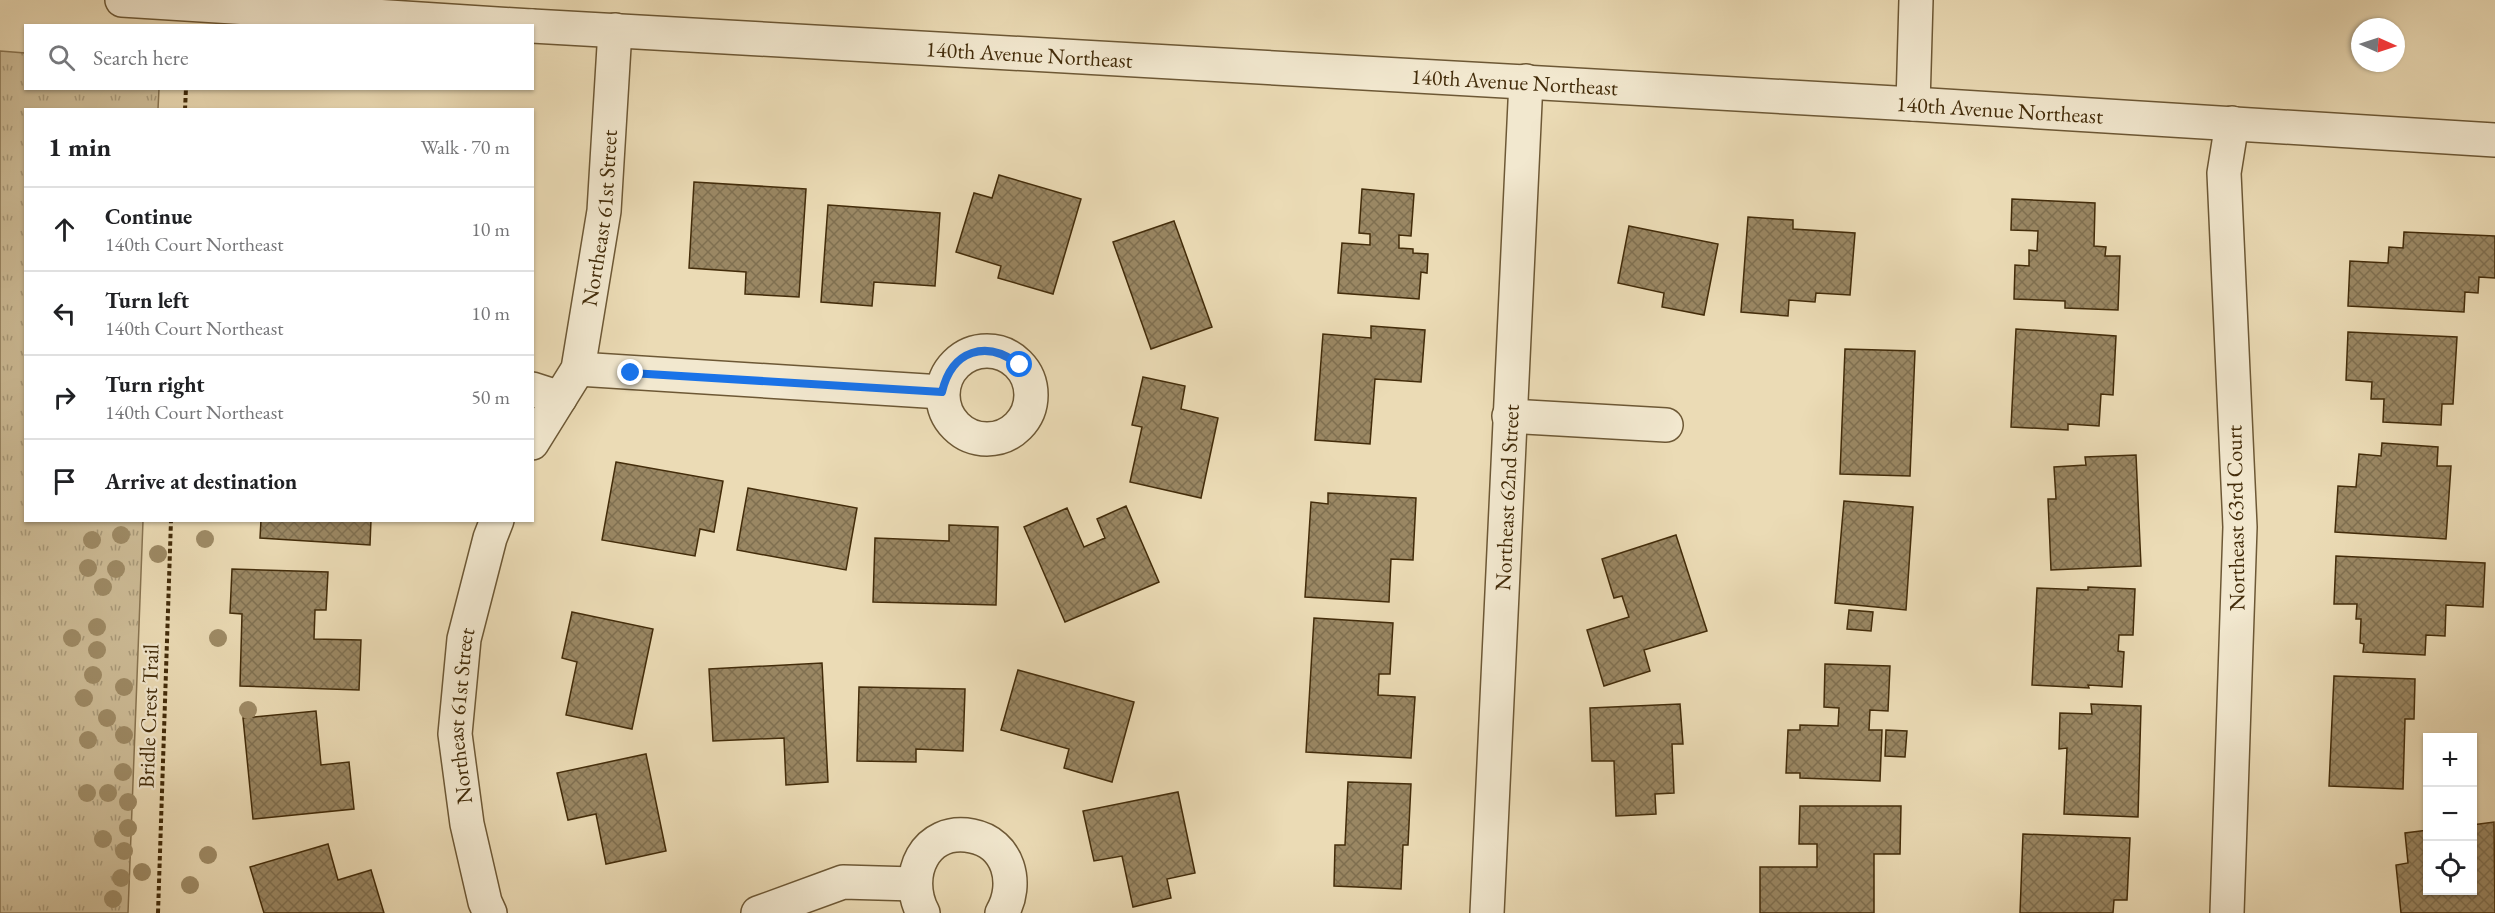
<!DOCTYPE html>
<meta charset="utf-8">
<style>
:root{--surface:#fff;--page:#f6f6f6;--text:#202124;--muted:#757577;--line:#e0e0e0}
body{margin:0;font-family:"EB Garamond",serif;background:var(--page);color:var(--text)}
.controls{position:absolute;right:18px;bottom:18px;display:grid;overflow:hidden;border-radius:0px;box-shadow:0 2px 4px #0004}
.controls button{width:54px;height:54px;display:grid;place-items:center;padding:0;border:0;border-bottom:2px solid var(--line);background:var(--surface);color:var(--text);font:30px sans-serif}
.compass{position:absolute;left:2351px;top:18px;width:54px;height:54px;border-radius:50%;background:var(--surface);box-shadow:0 2px 4px #0004;rotate:93deg}
.stop{position:absolute;width:18px;height:18px;margin:-14px;border:4px solid #1a73e8;border-radius:50%;background:#fff}
.stop.end{background:#1a73e8;border-color:#fff;box-shadow:0 2px 6px #0008}
.list{margin:0;padding:0;list-style:none}
h2{display:flex;justify-content:space-between;align-items:center;height:78px;margin:0;padding:0 24px;font-size:26px}
h2 small{font-size:20px;font-weight:400;color:var(--muted)}
.list li{display:grid;grid-template-columns:39px 1fr auto;gap:18px;align-items:center;box-sizing:border-box;height:84px;padding:0 24px;border-top:2px solid var(--line)}
.list b{display:block;font-size:22px;white-space:nowrap}
.list p{margin:0;font-size:20px;white-space:nowrap;color:var(--muted)}
.list em{font-size:20px;font-style:normal;color:var(--muted)}
.icon{flex:none;width:33px;height:33px;fill:none;stroke:currentColor;stroke-width:2;stroke-linecap:round;stroke-linejoin:round}
.map{position:relative;flex:none;width:2495px;height:913px;overflow:hidden}
.search{position:absolute;background:var(--surface);box-shadow:0 2px 4px #0004;left:24px;top:24px;width:510px;height:66px;display:flex;align-items:center;gap:15px;box-sizing:border-box;padding:0 21px;border-radius:0px;color:var(--muted);font-size:22px}
.panel{position:absolute;background:var(--surface);box-shadow:0 2px 4px #0004;left:24px;top:108px;width:510px;height:414px;border-radius:0px}
.map>svg:first-child{display:block}
.grass{fill:url(#grass-tufts);stroke:#887451;stroke-width:1.5}
.building{fill:url(#building-cross-hatch);stroke:#432c0a;stroke-width:1.5}
.lines{fill:none;stroke-linecap:round;stroke-linejoin:round}
.minor-casing{stroke:#6d5835;stroke-width:36}
.path{stroke:#432c0a;stroke-width:4;stroke-dasharray:4.5 3;stroke-linecap:butt}
.minor{stroke:#f2e8cf;stroke-width:33}
.tree{fill:#9e8b66}
.route{stroke:#1a73e8;stroke-width:8}
.labels{text-anchor:middle;stroke-width:4.5;stroke-linejoin:round;paint-order:stroke}
.street-label{font-size:22px;fill:#432c0a;stroke:#f2e8cf}
</style>
<div class="map">
<svg width="2495" height="913" viewBox="0 0 2495 913">
<defs>
<pattern id="grass-tufts" width="24" height="20" patternUnits="userSpaceOnUse" patternTransform="scale(1.5)"><rect width="24" height="20" fill="#cebd98"/><path d="M3 7l-1-3M5 7V3M7 7l1-3M15 17l-1-3M17 17v-4M19 17l1-3" fill="none" stroke="#a99a7a"/></pattern>
<pattern id="building-cross-hatch" width="8" height="8" patternUnits="userSpaceOnUse" patternTransform="scale(1.5)"><rect width="8" height="8" fill="#9a8763"/><path d="M0 0l8 8M0 8l8-8" fill="none" stroke="#7f6f50"/></pattern>
</defs>
<rect width="100%" height="100%" fill="#ebdbb5"/>
<filter id="stains"><feTurbulence type="fractalNoise" baseFrequency=".00333" numOctaves="4"/><feColorMatrix values="0 0 0 0 .2 0 0 0 0 .09 0 0 0 0 .02 0 0 0 .5 -.17"/></filter>
<radialGradient id="worn" r=".72"><stop offset=".6" stop-color="#630" stop-opacity="0"/><stop offset="1" stop-color="#630" stop-opacity=".3"/></radialGradient>
<!-- grass -->
<path class="grass" d="M 0,51 L 25,53 L 26,88 L 159,89 L 158,109 L 26,110 L 26,520 L 143,521 L 128,913 L 0,913 Z"/>
<!-- building -->
<path class="building" d="M 999,175 L 1081,199 L 1053,294 L 998,278 L 1001,266 L 956,252 L 974,193 L 992,198 Z
M 694,182 L 806,189 L 799,297 L 745,294 L 746,272 L 689,268 Z
M 1362,189 L 1414,194 L 1411,236 L 1399,235 L 1399,248 L 1413,249 L 1413,253 L 1428,254 L 1427,273 L 1421,272 L 1419,299 L 1338,293 L 1342,243 L 1370,245 L 1370,234 L 1359,233 Z
M 2012,199 L 2095,203 L 2094,246 L 2106,247 L 2105,256 L 2120,256 L 2118,310 L 2065,308 L 2065,301 L 2014,299 L 2015,265 L 2029,266 L 2029,250 L 2037,251 L 2038,231 L 2011,230 Z
M 828,205 L 940,213 L 935,286 L 874,282 L 872,306 L 821,302 Z
M 1748,217 L 1793,220 L 1793,229 L 1855,233 L 1850,295 L 1816,293 L 1815,302 L 1789,300 L 1788,316 L 1741,312 Z
M 1174,221 L 1212,327 L 1151,349 L 1113,242 Z
M 1629,226 L 1718,244 L 1704,315 L 1662,307 L 1664,293 L 1618,283 Z
M 2404,232 L 2495,236 L 2495,278 L 2479,277 L 2478,293 L 2465,292 L 2464,312 L 2348,306 L 2350,261 L 2388,263 L 2389,247 L 2403,248 Z
M 1371,326 L 1425,330 L 1421,382 L 1375,379 L 1370,444 L 1315,440 L 1323,334 L 1371,338 Z
M 2016,329 L 2116,336 L 2113,395 L 2101,394 L 2099,426 L 2068,424 L 2068,430 L 2011,427 Z
M 2348,332 L 2457,337 L 2453,404 L 2442,404 L 2441,425 L 2383,422 L 2384,399 L 2371,399 L 2372,382 L 2346,380 Z
M 1845,349 L 1915,351 L 1910,476 L 1840,474 Z
M 1143,377 L 1185,386 L 1181,409 L 1218,418 L 1201,498 L 1130,482 L 1142,427 L 1132,425 Z
M 2382,443 L 2438,447 L 2437,466 L 2451,466 L 2446,539 L 2335,532 L 2338,486 L 2356,487 L 2359,454 L 2381,456 Z
M 2136,455 L 2141,566 L 2051,570 L 2048,499 L 2056,499 L 2054,467 L 2086,465 L 2085,457 Z
M 616,462 L 723,481 L 714,532 L 700,529 L 695,556 L 602,540 Z
M 748,488 L 857,508 L 846,570 L 737,550 Z
M 1328,493 L 1416,498 L 1413,560 L 1391,559 L 1389,602 L 1305,597 L 1311,502 L 1328,504 Z
M 1844,501 L 1913,507 L 1906,610 L 1835,603 Z
M 1126,506 L 1159,582 L 1065,622 L 1024,527 L 1067,508 L 1084,547 L 1105,538 L 1097,519 Z
M 261,520 L 371,520 L 370,545 L 260,538 Z
M 949,525 L 998,527 L 996,605 L 873,602 L 875,538 L 949,541 Z
M 1676,535 L 1707,631 L 1644,650 L 1650,671 L 1604,686 L 1587,630 L 1629,617 L 1622,596 L 1614,598 L 1602,559 Z
M 2336,556 L 2485,563 L 2483,607 L 2446,605 L 2445,636 L 2426,635 L 2425,655 L 2363,652 L 2364,644 L 2360,643 L 2361,619 L 2356,619 L 2357,604 L 2334,604 Z
M 232,569 L 328,572 L 326,610 L 315,610 L 314,639 L 361,640 L 359,690 L 240,686 L 242,614 L 230,613 Z
M 2088,587 L 2135,589 L 2133,635 L 2119,635 L 2118,651 L 2124,652 L 2122,687 L 2088,685 L 2089,688 L 2032,685 L 2037,588 L 2088,590 Z
M 1849,610 L 1873,612 L 1871,631 L 1847,629 Z
M 572,612 L 653,629 L 632,729 L 566,715 L 577,662 L 562,658 Z
M 1314,618 L 1393,623 L 1390,674 L 1379,674 L 1378,695 L 1415,697 L 1411,758 L 1306,752 Z
M 822,663 L 828,782 L 786,785 L 784,738 L 713,741 L 709,669 Z
M 1825,664 L 1890,666 L 1888,711 L 1870,710 L 1869,730 L 1882,730 L 1880,781 L 1800,778 L 1800,773 L 1786,773 L 1788,730 L 1800,730 L 1800,725 L 1838,726 L 1839,708 L 1824,707 Z
M 1018,670 L 1134,702 L 1112,782 L 1064,768 L 1069,749 L 1001,730 Z
M 2334,676 L 2415,679 L 2414,719 L 2405,719 L 2403,789 L 2329,786 Z
M 859,687 L 965,689 L 963,751 L 916,749 L 916,762 L 857,761 Z
M 1680,704 L 1683,744 L 1672,744 L 1674,793 L 1655,794 L 1656,814 L 1616,816 L 1614,761 L 1592,761 L 1590,708 Z
M 2091,704 L 2141,706 L 2138,817 L 2064,814 L 2067,748 L 2059,749 L 2060,713 L 2092,714 Z
M 316,711 L 321,765 L 349,762 L 354,809 L 253,819 L 243,718 Z
M 1886,730 L 1907,731 L 1905,757 L 1885,756 Z
M 646,754 L 666,851 L 606,864 L 596,814 L 568,820 L 557,773 Z
M 1348,782 L 1411,784 L 1408,845 L 1403,845 L 1401,889 L 1334,886 L 1335,845 L 1345,845 Z
M 1178,792 L 1195,873 L 1167,879 L 1171,898 L 1133,907 L 1122,856 L 1094,861 L 1083,811 Z
M 1800,806 L 1901,806 L 1900,854 L 1874,854 L 1874,913 L 1760,913 L 1760,867 L 1817,867 L 1817,844 L 1799,844 Z
M 2494,822 L 2495,913 L 2401,913 L 2396,865 L 2408,863 L 2405,833 L 2428,830 L 2428,890 L 2472,890 L 2472,825 Z
M 2023,834 L 2130,838 L 2127,900 L 2114,900 L 2113,913 L 2020,913 Z
M 328,844 L 338,880 L 371,870 L 384,913 L 264,913 L 250,867 Z"/>
<g class="lines">
<!-- minor casing -->
<g class="minor-casing">
<g id="minor">
<path d="M 122,0 L 531,26"/>
<path id="s1" d="M 532,26 L 1913,104 L 2495,140"/>
<path d="M 1913,104 L 1916,0"/>
<circle cx="987" cy="395" r="44"/>
<path d="M 578,369 L 942,392"/>
<path d="M 532,389 L 560,398"/>
<path d="M 1509,416 L 1666,425"/>
<path id="s2" d="M 532,443 L 578,369 L 604,211 L 615,30"/>
<path id="s3" d="M 490,913 L 485,902 L 467,824 L 455,734 L 464,639 L 490,538 L 497,520"/>
<path d="M 758,913 L 843,882 L 914,884"/>
<path d="M 923,913 C 903,875 925,827 972,836 C 1009,843 1019,884 1002,913"/>
<path id="s4" d="M 1487,913 L 1526,81"/>
<path d="M 2227,913 L 2240,527 L 2224,173 L 2232,123"/>
</g>
</g>
<!-- path -->
<path class="path" d="M 185,110 L 186,88
M 158,913 L 171,520"/>
<!-- minor -->
<use href="#minor" class="minor"/>
</g>
<!-- trees -->
<g class="tree">
<circle cx="121" cy="535" r="9"/>
<circle cx="205" cy="539" r="9"/>
<circle cx="92" cy="540" r="9"/>
<circle cx="158" cy="554" r="9"/>
<circle cx="88" cy="568" r="9"/>
<circle cx="116" cy="569" r="9"/>
<circle cx="103" cy="587" r="9"/>
<circle cx="97" cy="627" r="9"/>
<circle cx="72" cy="638" r="9"/>
<circle cx="218" cy="638" r="9"/>
<circle cx="97" cy="650" r="9"/>
<circle cx="93" cy="675" r="9"/>
<circle cx="124" cy="687" r="9"/>
<circle cx="84" cy="698" r="9"/>
<circle cx="248" cy="710" r="9"/>
<circle cx="107" cy="718" r="9"/>
<circle cx="124" cy="735" r="9"/>
<circle cx="88" cy="740" r="9"/>
<circle cx="123" cy="772" r="9"/>
<circle cx="87" cy="793" r="9"/>
<circle cx="108" cy="793" r="9"/>
<circle cx="128" cy="802" r="9"/>
<circle cx="128" cy="828" r="9"/>
<circle cx="103" cy="839" r="9"/>
<circle cx="124" cy="851" r="9"/>
<circle cx="208" cy="855" r="9"/>
<circle cx="142" cy="872" r="9"/>
<circle cx="121" cy="878" r="9"/>
<circle cx="190" cy="885" r="9"/>
<circle cx="113" cy="899" r="9"/>
</g>
<g class="lines">
<!-- route -->
<path class="route" d="M 631,373 L 942,392 C 952,350 986,339 1020,365"/>
</g>
<g class="labels">
<!-- street labels -->
<g class="street-label">
<text dy="8" stroke="none"><textPath href="#s1" startOffset="498">140th Avenue Northeast</textPath></text>
<text dy="8" stroke="none"><textPath href="#s1" startOffset="984">140th Avenue Northeast</textPath></text>
<text dy="8" stroke="none"><textPath href="#s1" startOffset="1470">140th Avenue Northeast</textPath></text>
<text dy="8" stroke="none"><textPath href="#s2" startOffset="240">Northeast 61st Street</textPath></text>
<text dy="8" stroke="none"><textPath href="#s4" startOffset="416">Northeast 62nd Street</textPath></text>
<text transform="translate(2235 518) rotate(-91)" y="8">Northeast 63rd Court</text>
<text transform="translate(148 716) rotate(-88)" y="8">Bridle Crest Trail</text>
<text dy="8" stroke="none"><textPath href="#s3" startOffset="201">Northeast 61st Street</textPath></text>
</g>
</g>
<rect width="100%" height="100%" filter="url(#stains)"/>
<rect width="100%" height="100%" fill="url(#worn)"/>
</svg>
<div class="controls">
<button>+</button>
<button>−</button>
<button><svg class="icon" aria-label="locate" viewBox="0 0 24 24"><circle cx="12" cy="12" r="6"/><path d="M12 2v4M12 18v4M2 12h4M18 12h4"/></svg></button>
</div>
<svg class="compass" viewBox="-18 -18 36 36"><path d="M0-13l5 13h-10z" fill="#e53935"/><path d="M0 13l5-13h-10z" fill="#757577"/></svg>
<div class="stop" style="left:1020px;top:365px"></div>
<div class="stop end" style="left:631px;top:373px"></div>
<div class="search"><svg class="icon" aria-label="search" viewBox="0 0 24 24"><circle cx="10" cy="10" r="6"/><path d="M15 15l6 6"/></svg>Search here</div>
<section class="panel">
<h2>1 min<small>Walk · 70 m</small></h2>
<ul class="list">
<li><svg class="icon" aria-label="ahead" viewBox="0 0 24 24"><path d="M12 20V5M6 11l6-6 6 6"/></svg><div><b>Continue</b><p>140th Court Northeast</p></div><em>10 m</em></li>
<li><svg class="icon" aria-label="left" viewBox="0 0 24 24"><path d="M17 20v-9H6M10 6l-5 5 5 5"/></svg><div><b>Turn left</b><p>140th Court Northeast</p></div><em>10 m</em></li>
<li><svg class="icon" aria-label="right" viewBox="0 0 24 24"><path d="M7 20v-9h11M14 6l5 5-5 5"/></svg><div><b>Turn right</b><p>140th Court Northeast</p></div><em>50 m</em></li>
<li><svg class="icon" aria-label="arrive" viewBox="0 0 24 24"><path d="M6 21V4h12l-3 4 3 4H6"/></svg><div><b>Arrive at destination</b></div></li>
</ul>
</section>
</div>
